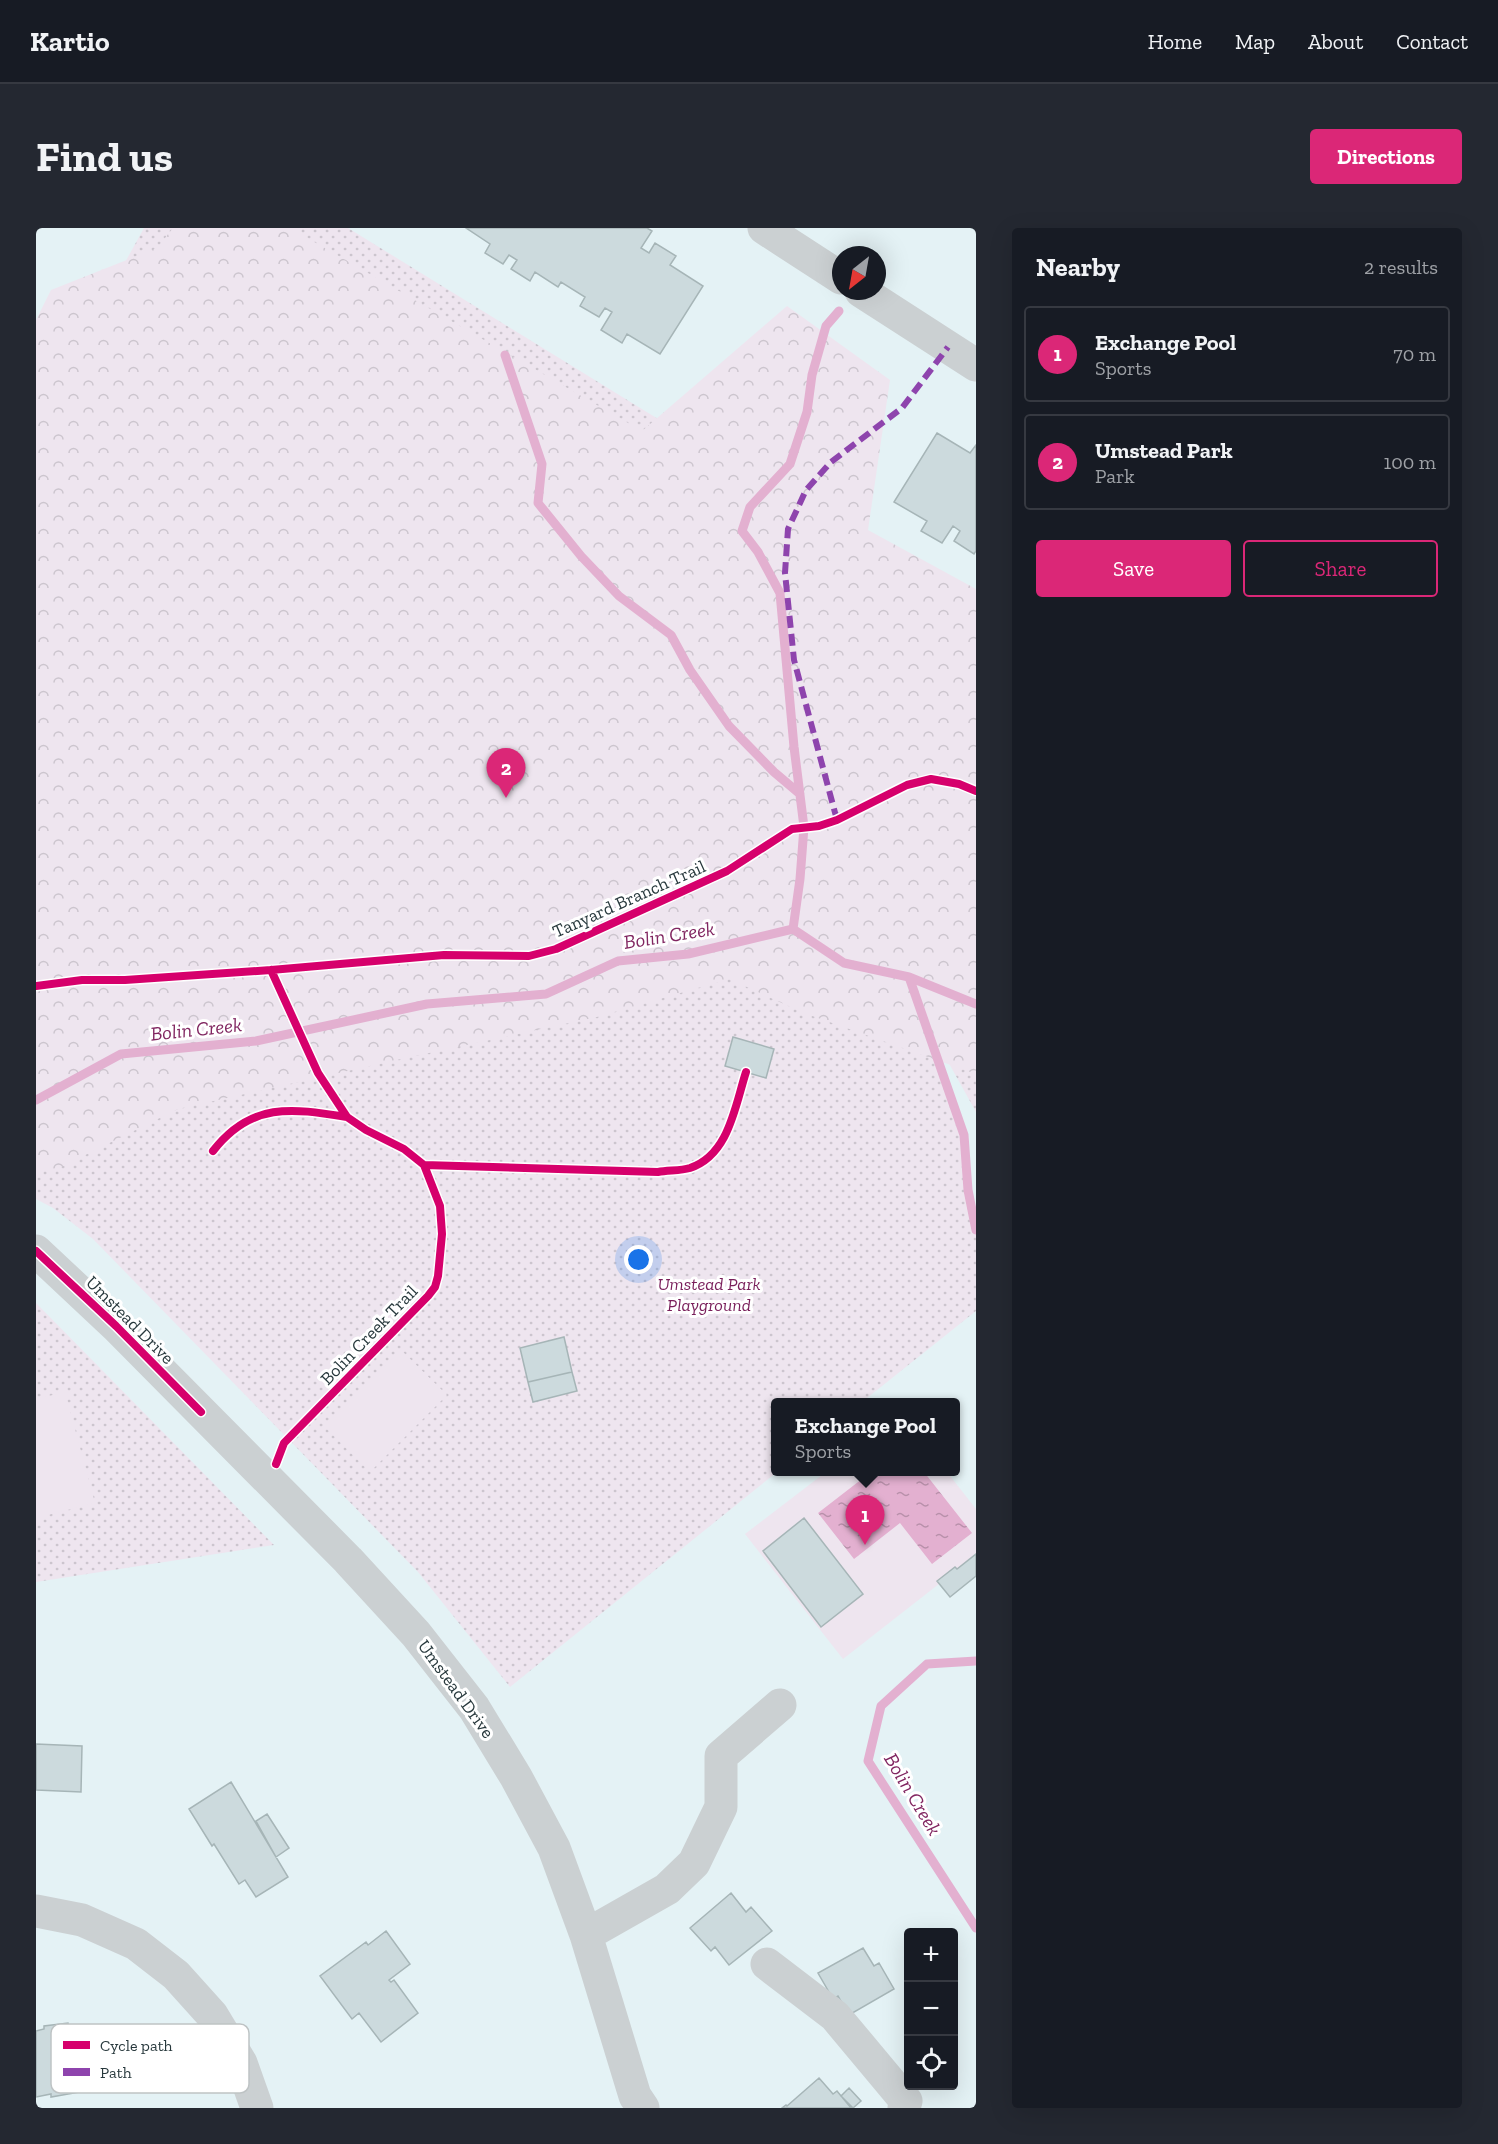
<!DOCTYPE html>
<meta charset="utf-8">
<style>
:root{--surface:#171b24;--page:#242831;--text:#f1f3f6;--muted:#9ea1a6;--line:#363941;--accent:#db2777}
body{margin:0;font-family:"Zilla Slab",serif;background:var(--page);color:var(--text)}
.controls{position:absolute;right:18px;bottom:18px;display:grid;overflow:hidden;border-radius:6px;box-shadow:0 6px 24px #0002}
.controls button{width:54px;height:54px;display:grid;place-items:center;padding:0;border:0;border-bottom:2px solid var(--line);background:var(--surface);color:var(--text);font:30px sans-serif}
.compass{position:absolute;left:796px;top:18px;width:54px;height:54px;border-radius:50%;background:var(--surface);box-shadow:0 6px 24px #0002;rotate:211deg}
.you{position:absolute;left:603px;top:1032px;width:21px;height:21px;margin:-15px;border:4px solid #fff;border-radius:50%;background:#1a73e8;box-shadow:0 0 0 9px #1a73e833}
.badge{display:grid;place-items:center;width:39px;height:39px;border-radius:50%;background:var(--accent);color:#fff;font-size:20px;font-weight:700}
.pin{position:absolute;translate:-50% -50px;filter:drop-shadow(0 2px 3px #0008)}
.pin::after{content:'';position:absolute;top:32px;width:21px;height:18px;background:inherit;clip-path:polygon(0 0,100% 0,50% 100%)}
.popup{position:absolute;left:735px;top:1170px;width:189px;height:78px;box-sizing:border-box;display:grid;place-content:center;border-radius:6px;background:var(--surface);filter:drop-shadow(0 2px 4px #0005);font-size:20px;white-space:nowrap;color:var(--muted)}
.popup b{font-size:22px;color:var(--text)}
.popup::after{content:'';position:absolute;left:50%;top:100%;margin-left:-12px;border:12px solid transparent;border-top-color:var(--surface)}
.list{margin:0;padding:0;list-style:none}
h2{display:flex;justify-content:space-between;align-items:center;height:78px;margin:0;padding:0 24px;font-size:26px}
h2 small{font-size:20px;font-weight:400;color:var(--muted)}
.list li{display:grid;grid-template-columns:39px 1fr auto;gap:18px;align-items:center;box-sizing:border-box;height:96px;margin:0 12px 12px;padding:0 12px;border:2px solid var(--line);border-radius:6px}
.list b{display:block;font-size:22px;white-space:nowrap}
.list p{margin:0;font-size:20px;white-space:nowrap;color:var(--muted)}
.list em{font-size:20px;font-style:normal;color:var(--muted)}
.actions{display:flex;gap:12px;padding:18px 24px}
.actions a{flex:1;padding:14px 0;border:2px solid var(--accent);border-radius:6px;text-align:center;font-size:21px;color:var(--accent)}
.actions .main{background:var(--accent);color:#fff}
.icon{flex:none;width:33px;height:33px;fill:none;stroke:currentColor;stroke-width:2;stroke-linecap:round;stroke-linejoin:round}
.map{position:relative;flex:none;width:940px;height:1880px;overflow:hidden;border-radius:6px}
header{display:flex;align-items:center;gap:36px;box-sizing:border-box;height:84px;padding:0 30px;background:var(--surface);border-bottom:2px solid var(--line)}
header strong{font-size:28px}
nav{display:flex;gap:33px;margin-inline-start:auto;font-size:21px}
.intro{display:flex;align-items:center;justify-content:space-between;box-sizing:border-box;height:144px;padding:0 36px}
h1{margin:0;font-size:42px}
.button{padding:15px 27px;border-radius:6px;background:var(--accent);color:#fff;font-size:21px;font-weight:700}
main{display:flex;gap:36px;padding:0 36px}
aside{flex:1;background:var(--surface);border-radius:6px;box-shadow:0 6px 24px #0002}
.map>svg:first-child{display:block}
.grass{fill:url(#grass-dots)}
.forest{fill:url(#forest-crowns)}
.pitch{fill:#eee5ef}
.water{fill:url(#water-ripples)}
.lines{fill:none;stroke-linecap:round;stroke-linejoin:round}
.stream{stroke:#e3b0d0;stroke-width:9}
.building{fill:#ccdadd;stroke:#a6b5b7;stroke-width:1.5}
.minor{stroke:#cbd0d2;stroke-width:33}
.quiet{stroke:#8e44ad;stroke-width:6;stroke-dasharray:12 6;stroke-linecap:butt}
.cycleway-casing{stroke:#fff;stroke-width:11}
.cycleway{stroke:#d6006c;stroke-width:8}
.labels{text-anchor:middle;stroke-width:6;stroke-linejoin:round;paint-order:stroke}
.street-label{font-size:18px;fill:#27383c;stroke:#fff}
.park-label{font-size:18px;font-style:italic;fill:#791e5a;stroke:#fff}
.water-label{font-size:20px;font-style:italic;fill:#812661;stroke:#fff}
.key{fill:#fff;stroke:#bec3c4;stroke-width:1.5}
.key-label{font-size:16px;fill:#27383c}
</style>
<header>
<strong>Kartio</strong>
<nav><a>Home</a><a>Map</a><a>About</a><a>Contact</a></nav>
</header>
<div class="intro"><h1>Find us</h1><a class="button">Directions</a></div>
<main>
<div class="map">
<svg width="940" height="1880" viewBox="0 0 940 1880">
<defs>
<pattern id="grass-dots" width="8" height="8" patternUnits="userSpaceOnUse" patternTransform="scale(1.5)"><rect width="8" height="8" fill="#eee5ef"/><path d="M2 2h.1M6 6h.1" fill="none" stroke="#ccc5ce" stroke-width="1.8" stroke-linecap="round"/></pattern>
<pattern id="forest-crowns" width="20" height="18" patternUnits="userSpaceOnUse" patternTransform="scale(1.5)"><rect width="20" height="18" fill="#eee5ef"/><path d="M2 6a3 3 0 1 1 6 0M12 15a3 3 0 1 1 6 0" fill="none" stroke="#ccc5ce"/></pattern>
<pattern id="water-ripples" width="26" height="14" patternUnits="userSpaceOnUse" patternTransform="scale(1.5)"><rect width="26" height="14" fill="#e3b0d0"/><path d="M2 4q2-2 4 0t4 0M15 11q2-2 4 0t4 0" fill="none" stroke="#b890aa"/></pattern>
</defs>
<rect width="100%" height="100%" fill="#e4f2f5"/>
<!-- grass -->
<path class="grass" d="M 108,0 L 312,0 L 940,387 L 940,884 L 871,760 L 920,887 L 940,990 L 940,1083 L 826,1174 L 739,1174 L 739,1244 L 741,1244 L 474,1459 L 382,1344 L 57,1011 L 17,980 L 0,971 L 0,149 L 66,41 L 82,47 Z
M 0,1075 L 2,1077 L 238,1317 L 0,1354 Z"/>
<!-- forest -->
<path class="forest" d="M 137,0 L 254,0 L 606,203 L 751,78 L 854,152 L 832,302 L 940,361 L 940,846 L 768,785 L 693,751 L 561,789 L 365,831 L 142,881 L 23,940 L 0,943 L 0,92 L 15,62 L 121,20 Z"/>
<!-- pitch -->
<path class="pitch" d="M 365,1122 L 411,1167 L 334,1244 L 288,1198 Z
M 29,1164 L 59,1275 L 0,1290 L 0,1171 Z
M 790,1244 L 911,1244 L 940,1281 L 940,1327 L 807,1431 L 709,1306 Z"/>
<!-- water -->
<path class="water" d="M 835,1244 L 888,1244 L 936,1305 L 896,1336 L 864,1295 L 818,1331 L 782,1285 Z"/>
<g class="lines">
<!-- stream -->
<path class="stream" d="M 469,127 L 506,236 L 502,275 L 545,328 L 583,368 L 635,407 L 654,442 L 693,498 L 738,544 L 764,566
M 757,701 L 764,651 L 768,599 L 758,519 L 744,365 L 722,324 L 706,303 L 714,279 L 754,236 L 771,184 L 776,147 L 790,98 L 803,83
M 873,749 L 940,776
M 0,872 L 85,826 L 220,813 L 391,776 L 510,766 L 582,733 L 652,726 L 757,701 L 808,735 L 873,749 L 928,907 L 932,962 L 940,1002
M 940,1433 L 891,1436 L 845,1478 L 832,1533 L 940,1700"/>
</g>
<!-- building -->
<path class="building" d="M 430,0 L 611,0 L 616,3 L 605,20 L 613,25 L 619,15 L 640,28 L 634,37 L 667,58 L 624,126 L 591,106 L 586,115 L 565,102 L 576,84 L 569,80 L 563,89 L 544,78 L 549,69 L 525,54 L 522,59 L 499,44 L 494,53 L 475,41 L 481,32 L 473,27 L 467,36 L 449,25 L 454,16 Z
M 901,205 L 934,225 L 940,217 L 940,323 L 938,326 L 918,313 L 924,303 L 917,298 L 906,315 L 885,303 L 891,293 L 858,274 Z
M 697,809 L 738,821 L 730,850 L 689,838 Z
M 528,1109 L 536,1144 L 492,1154 L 484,1120 Z
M 536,1144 L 541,1163 L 497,1174 L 492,1154 Z
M 768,1290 L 827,1366 L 785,1399 L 727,1323 Z
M 940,1326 L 940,1348 L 914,1369 L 901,1353 L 919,1339 L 921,1341 Z
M 0,1516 L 46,1518 L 45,1564 L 0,1562 Z
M 195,1554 L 252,1649 L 220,1669 L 209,1652 L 203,1656 L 178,1616 L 176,1618 L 153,1581 Z
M 231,1586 L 253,1620 L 240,1629 L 220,1593 Z
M 695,1665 L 710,1684 L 715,1679 L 736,1703 L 693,1737 L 679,1719 L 675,1723 L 654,1700 Z
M 350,1703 L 374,1736 L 353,1752 L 355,1754 L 358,1752 L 382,1785 L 345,1814 L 323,1785 L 316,1791 L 284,1748 L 330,1714 L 332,1717 Z
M 827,1720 L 838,1738 L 843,1735 L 858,1761 L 813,1787 L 802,1768 L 797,1771 L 782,1745 Z
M 32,1795 L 33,1801 L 49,1798 L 51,1806 L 53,1822 L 38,1824 L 44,1864 L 15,1869 L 15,1866 L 0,1869 L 0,1803 L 8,1801 L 8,1798 Z
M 783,1850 L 797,1866 L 801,1863 L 815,1880 L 746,1880 L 750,1877 L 751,1878 Z
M 813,1860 L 825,1873 L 817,1880 L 805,1868 Z"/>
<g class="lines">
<!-- minor -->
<path class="minor" d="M 728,0 L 805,50
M 825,63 L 940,137
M 0,1023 L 80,1098 L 312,1332 L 380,1406 L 438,1480 L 480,1549 L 518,1620 L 550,1707 L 599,1868 L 607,1880
M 0,1683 L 46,1692 L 100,1716 L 140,1747 L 176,1787 L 205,1835 L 221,1880
M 550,1707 L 631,1661 L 658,1635 L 685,1579 L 685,1528 L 744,1477
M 731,1736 L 799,1788 L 870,1873 L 868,1880"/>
<!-- quiet -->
<path class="quiet" d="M 801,592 L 758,432 L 749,345 L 752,301 L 770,262 L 795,234 L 866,180 L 912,119"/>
<!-- cycleway casing -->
<g class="cycleway-casing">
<path id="cycleway" d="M 235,742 L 282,845 L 311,889 L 330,902 L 368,921 L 388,937 L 404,978 L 406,1006 L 402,1048 L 399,1059 L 392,1068 L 248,1215 L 240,1236
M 0,758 L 46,752 L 89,752 L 235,742 L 408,727 L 493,728 L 520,721 L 691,643 L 756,601 L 783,598 L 801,592 L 871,557 L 895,551 L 923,556 L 940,563
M 177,923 C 215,874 255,880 311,889
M 388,937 L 622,944 C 632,942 644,943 654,940 C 693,927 699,878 710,844
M 0,1023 L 80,1098 L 165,1184"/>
</g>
<!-- cycleway -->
<use href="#cycleway" class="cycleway"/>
</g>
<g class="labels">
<!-- street labels -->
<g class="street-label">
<text transform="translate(593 671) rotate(-24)" y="6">Tanyard Branch Trail</text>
<text transform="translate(94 1092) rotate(45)" y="6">Umstead Drive</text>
<text transform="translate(333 1107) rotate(-46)" y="6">Bolin Creek Trail</text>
<text transform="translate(420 1461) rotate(54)" y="6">Umstead Drive</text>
</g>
<!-- park labels -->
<g class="park-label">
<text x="673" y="1062">Umstead Park<tspan x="673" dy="21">Playground</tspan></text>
</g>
<!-- water labels -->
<g class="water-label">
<text transform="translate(633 707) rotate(-9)" y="7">Bolin Creek</text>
<text transform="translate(160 801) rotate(-6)" y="7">Bolin Creek</text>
<text transform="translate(877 1566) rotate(59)" y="7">Bolin Creek</text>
</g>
</g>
<!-- legend -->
<rect x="15" y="1796" width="198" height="69" rx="9" class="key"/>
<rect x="27" y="1813" width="27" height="8" fill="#d6006c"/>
<rect x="27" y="1840" width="27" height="8" fill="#8e44ad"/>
<g class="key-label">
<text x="64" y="1823">Cycle path</text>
<text x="64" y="1850">Path</text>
</g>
</svg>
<div class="controls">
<button>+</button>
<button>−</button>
<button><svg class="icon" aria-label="locate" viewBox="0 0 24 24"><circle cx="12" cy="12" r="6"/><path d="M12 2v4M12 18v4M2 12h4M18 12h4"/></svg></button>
</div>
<svg class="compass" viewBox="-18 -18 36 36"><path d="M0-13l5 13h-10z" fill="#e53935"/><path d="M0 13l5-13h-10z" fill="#9ea1a6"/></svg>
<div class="you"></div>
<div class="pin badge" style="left:829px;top:1317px">1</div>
<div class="popup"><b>Exchange Pool</b>Sports</div>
<div class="pin badge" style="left:470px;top:570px">2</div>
</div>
<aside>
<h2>Nearby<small>2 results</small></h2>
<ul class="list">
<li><span class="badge">1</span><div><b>Exchange Pool</b><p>Sports</p></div><em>70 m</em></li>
<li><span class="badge">2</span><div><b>Umstead Park</b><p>Park</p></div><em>100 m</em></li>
</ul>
<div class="actions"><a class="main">Save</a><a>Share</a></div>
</aside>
</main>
